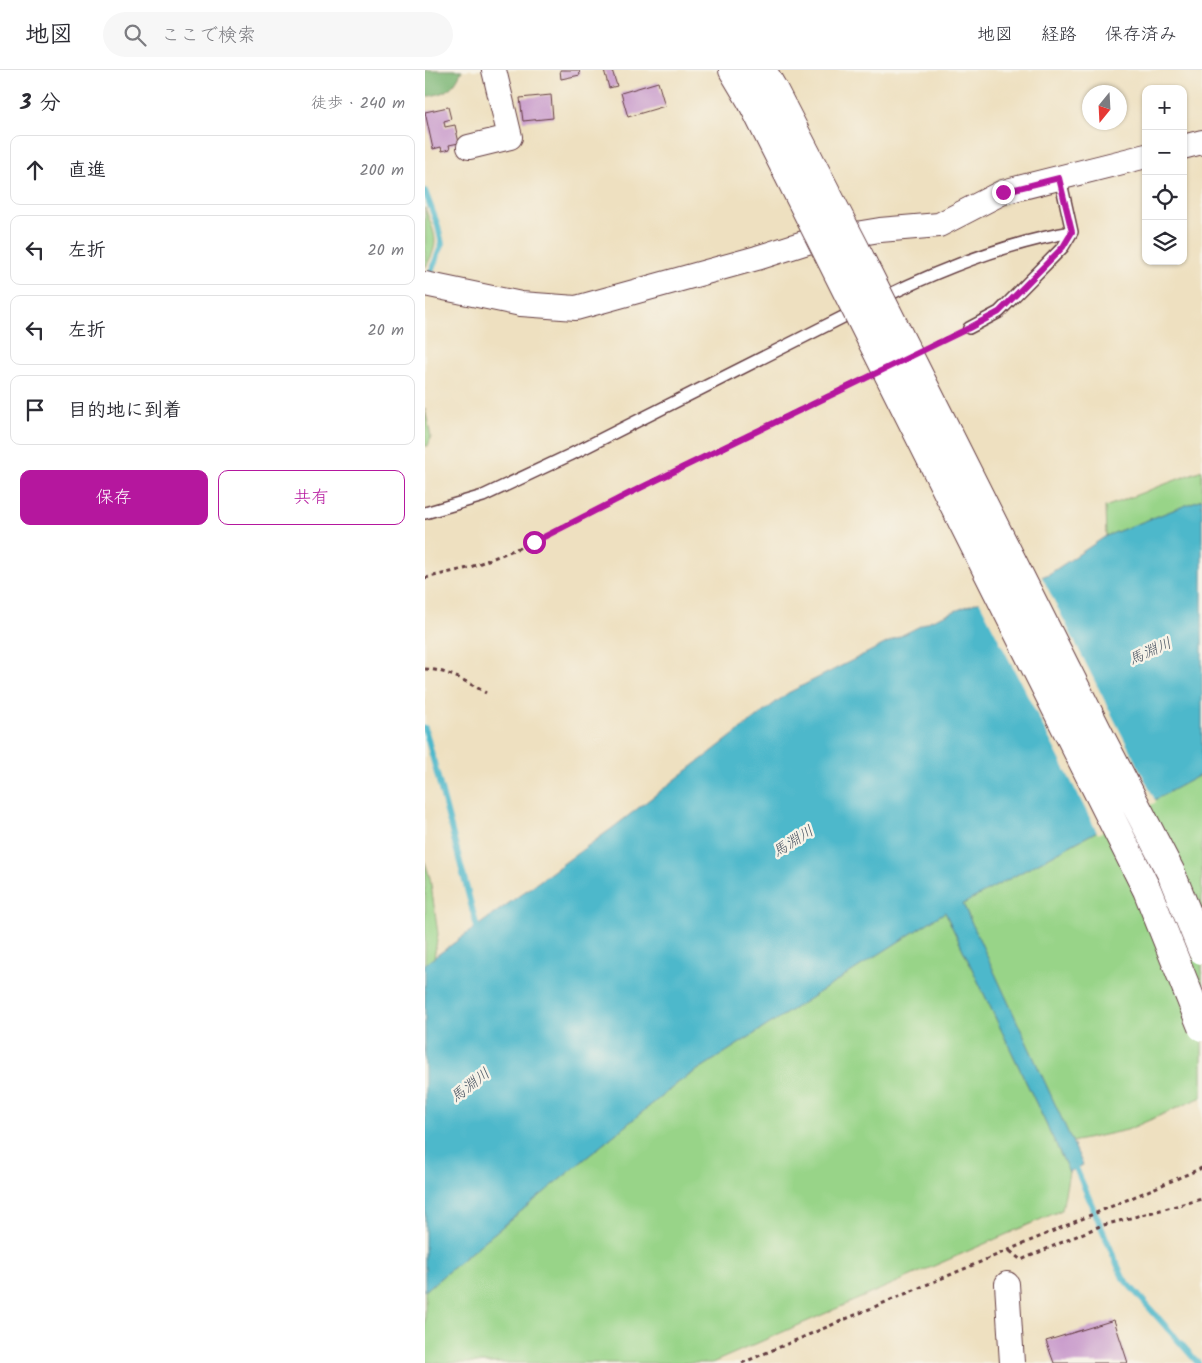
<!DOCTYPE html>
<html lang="ja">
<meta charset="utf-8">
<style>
:root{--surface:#fff;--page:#f7f7f7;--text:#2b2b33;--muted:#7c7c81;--line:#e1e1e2;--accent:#b5179e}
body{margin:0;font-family:Kalam,"Klee One",sans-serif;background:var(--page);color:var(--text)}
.controls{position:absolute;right:15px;top:15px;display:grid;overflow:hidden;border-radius:10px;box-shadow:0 1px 4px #0004}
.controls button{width:45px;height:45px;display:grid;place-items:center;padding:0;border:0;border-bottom:1px solid var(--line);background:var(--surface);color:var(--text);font:25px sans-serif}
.compass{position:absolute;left:657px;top:15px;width:45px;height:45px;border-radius:50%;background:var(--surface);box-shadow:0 1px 4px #0004;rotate:198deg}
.stop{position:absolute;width:15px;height:15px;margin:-11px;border:4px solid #b5179e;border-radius:50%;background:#fff}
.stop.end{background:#b5179e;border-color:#fff;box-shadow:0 1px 5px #0008}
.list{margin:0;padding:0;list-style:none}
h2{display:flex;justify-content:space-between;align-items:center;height:65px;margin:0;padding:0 20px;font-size:21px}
h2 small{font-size:16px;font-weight:400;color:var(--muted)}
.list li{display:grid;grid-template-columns:32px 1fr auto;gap:15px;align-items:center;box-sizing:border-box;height:70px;margin:0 10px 10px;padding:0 10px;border:1px solid var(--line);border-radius:10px}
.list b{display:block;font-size:19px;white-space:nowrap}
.list em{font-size:16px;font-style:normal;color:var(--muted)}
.actions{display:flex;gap:10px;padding:15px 20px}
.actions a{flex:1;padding:11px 0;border:1px solid var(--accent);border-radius:10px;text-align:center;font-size:18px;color:var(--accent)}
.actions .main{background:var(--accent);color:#fff}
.icon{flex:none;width:28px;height:28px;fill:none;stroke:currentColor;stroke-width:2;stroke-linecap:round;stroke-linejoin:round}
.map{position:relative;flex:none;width:777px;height:1293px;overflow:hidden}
header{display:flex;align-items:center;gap:30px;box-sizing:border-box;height:70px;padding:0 25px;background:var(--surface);border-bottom:1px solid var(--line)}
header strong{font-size:24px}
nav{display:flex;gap:28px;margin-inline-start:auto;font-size:18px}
.search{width:350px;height:45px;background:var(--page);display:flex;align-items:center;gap:12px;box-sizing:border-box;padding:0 18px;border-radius:28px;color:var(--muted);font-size:19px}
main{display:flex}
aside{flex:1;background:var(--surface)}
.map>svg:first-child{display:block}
.green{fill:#98d488;stroke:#717a5a}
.forest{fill:#7ab674;stroke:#626a50}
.water{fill:#4eb8cb;stroke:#4c6c7b}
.pier{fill:#eee0c0}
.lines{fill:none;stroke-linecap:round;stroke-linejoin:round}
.stream{stroke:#4eb8cb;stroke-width:6}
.building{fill:#c798cb}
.service-casing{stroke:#633c41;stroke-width:14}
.minor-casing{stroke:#633c41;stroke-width:26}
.tertiary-casing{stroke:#633c41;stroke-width:30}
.path{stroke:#633c41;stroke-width:3;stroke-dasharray:4 4;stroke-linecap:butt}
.service{stroke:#fff;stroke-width:11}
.minor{stroke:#fff;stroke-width:24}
.tertiary{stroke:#fff;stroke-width:28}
.tertiary-bridge-casing{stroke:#633c41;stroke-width:30;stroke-linecap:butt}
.tertiary-bridge{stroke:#fff;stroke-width:28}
.route{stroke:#b5179e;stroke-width:6}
.labels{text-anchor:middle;stroke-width:5;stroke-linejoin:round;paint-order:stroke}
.water-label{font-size:15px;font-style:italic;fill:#4b5563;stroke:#f7f3e8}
</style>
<header>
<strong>地図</strong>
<div class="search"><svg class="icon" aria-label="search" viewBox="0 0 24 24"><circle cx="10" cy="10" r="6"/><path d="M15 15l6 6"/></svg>ここで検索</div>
<nav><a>地図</a><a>経路</a><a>保存済み</a></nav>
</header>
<main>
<aside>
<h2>3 分<small>徒歩 · 240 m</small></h2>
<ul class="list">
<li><svg class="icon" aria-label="ahead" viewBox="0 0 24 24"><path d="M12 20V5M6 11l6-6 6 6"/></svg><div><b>直進</b></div><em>200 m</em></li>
<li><svg class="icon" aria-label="left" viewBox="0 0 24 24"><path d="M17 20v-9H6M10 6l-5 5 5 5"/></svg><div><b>左折</b></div><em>20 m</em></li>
<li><svg class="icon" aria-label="left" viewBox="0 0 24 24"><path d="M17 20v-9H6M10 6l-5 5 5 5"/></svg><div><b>左折</b></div><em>20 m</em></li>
<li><svg class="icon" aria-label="arrive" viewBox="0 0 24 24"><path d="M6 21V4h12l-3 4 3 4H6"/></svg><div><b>目的地に到着</b></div></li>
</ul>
<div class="actions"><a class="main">保存</a><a>共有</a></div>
</aside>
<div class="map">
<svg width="777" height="1293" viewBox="0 0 777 1293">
<rect width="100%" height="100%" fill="#f7f3e8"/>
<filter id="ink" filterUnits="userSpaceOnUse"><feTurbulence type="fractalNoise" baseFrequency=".02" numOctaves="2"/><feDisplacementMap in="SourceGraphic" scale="10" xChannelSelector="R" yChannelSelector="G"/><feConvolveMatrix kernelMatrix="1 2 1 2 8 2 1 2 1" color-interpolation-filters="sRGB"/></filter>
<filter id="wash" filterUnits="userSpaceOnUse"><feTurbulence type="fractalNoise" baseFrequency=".0096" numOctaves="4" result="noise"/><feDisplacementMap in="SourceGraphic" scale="20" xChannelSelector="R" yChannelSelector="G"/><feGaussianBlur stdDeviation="1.12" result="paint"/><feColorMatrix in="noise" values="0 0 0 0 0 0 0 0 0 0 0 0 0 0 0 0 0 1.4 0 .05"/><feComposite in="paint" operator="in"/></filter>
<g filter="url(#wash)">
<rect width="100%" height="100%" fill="#eee0c0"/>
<!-- green -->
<path class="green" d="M 0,138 C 10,166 16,171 0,198 Z
M 0,339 L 6,367 L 3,376 L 0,376 Z
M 777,400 L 777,429 L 681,466 L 680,437 Z
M 777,704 L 777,1027 L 702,1060 L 647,1072 L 538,834 Z
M 0,792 L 5,808 L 13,864 L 9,888 L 0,894 Z
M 520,842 L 644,1102 L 637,1140 L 287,1293 L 0,1293 L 0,1221 L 51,1178 L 254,1012 Z"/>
<!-- forest -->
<path class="forest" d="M 0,0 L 37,0 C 28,20 21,23 0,27 Z"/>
<!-- water -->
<path class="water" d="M 777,429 L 777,704 L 538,834 L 658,1095 L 644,1102 L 520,842 L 254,1012 L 51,1178 L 0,1221 L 0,894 L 186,759 L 363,623 L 507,550 L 624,504 L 681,466 Z"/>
<!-- pier -->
<path class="pier" d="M 616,505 L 731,732 L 673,764 L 553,529 Z"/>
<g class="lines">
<!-- stream -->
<path class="stream" d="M 0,121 L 13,156 L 17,174 L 6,202
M 0,658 L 54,865
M 651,1098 L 698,1208 L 773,1293"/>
</g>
<g id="blocks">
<!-- building -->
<path class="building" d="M 135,0 L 154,0 L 155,5 L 136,9 Z
M 179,0 L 187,0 L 192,16 L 184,18 Z
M 233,12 L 240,36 L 203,47 L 196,23 Z
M 126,25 L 128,48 L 98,51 L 95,28 Z
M 23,37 L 26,49 L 19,51 L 20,57 L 30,55 L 34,73 L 24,75 L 25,79 L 17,81 L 16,77 L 8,79 L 0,42 Z
M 689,1250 L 703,1293 L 629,1293 L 621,1271 Z"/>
</g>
</g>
<g filter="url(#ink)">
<use href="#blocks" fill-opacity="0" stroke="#633c41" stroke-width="1"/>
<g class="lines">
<!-- service casing -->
<g class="service-casing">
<path id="service" d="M 455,229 C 516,199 580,173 647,162
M 544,258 L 574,242 L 638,177 L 647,162 L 635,108
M 0,443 L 58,426 L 145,385 L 432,240"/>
</g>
<!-- minor casing -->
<g class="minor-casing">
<path id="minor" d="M 44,77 L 85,67 L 69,0
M 758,77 L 777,72
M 0,214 L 96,234 L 151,238 L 332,188 L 382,172 L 455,160 L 514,155 L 578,122 L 721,86
M 582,1214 L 587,1293"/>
</g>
<!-- tertiary casing -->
<g class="tertiary-casing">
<path id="tertiary" d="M 308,0 L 327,32
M 337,0 L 348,19"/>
</g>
<!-- path -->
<path class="path" d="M 504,277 L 530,264
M 0,508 L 43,498 L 109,472 L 205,423 L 440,308
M 0,599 C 22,600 43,612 61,623
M 585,1181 L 596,1190 L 675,1156 L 777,1129
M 317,1293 L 777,1098"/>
<!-- service -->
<use href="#service" class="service"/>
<!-- minor -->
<use href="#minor" class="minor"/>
<!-- tertiary -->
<use href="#tertiary" class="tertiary"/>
<!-- tertiary-bridge casing -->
<g class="tertiary-bridge-casing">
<path id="tertiary-bridge" d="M 348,19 L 431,180 L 676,668 L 746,803 L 777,880
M 327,32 L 722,820 L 777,957"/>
</g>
<!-- tertiary-bridge -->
<use href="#tertiary-bridge" class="tertiary-bridge"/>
</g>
</g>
<g class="lines" filter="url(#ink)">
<!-- route -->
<path class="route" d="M 109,472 L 205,423 L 544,258 L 574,242 L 638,177 L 647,162 L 634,108 L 578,122"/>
</g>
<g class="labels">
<!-- water labels -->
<g class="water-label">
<text transform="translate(725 581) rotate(-24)" y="5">馬淵川</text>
<text transform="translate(368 771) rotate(-32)" y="5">馬淵川</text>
<text transform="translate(45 1015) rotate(-38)" y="5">馬淵川</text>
</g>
</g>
</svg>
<div class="controls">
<button>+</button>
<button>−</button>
<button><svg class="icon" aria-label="locate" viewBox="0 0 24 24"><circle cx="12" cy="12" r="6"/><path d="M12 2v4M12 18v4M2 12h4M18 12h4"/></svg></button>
<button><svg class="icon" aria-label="layers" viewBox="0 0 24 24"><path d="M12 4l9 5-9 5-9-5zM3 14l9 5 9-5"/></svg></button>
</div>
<svg class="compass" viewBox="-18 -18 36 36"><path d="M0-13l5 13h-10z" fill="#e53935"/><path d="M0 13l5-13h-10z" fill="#7c7c81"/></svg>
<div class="stop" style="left:109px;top:472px"></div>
<div class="stop end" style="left:578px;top:122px"></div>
</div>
</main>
